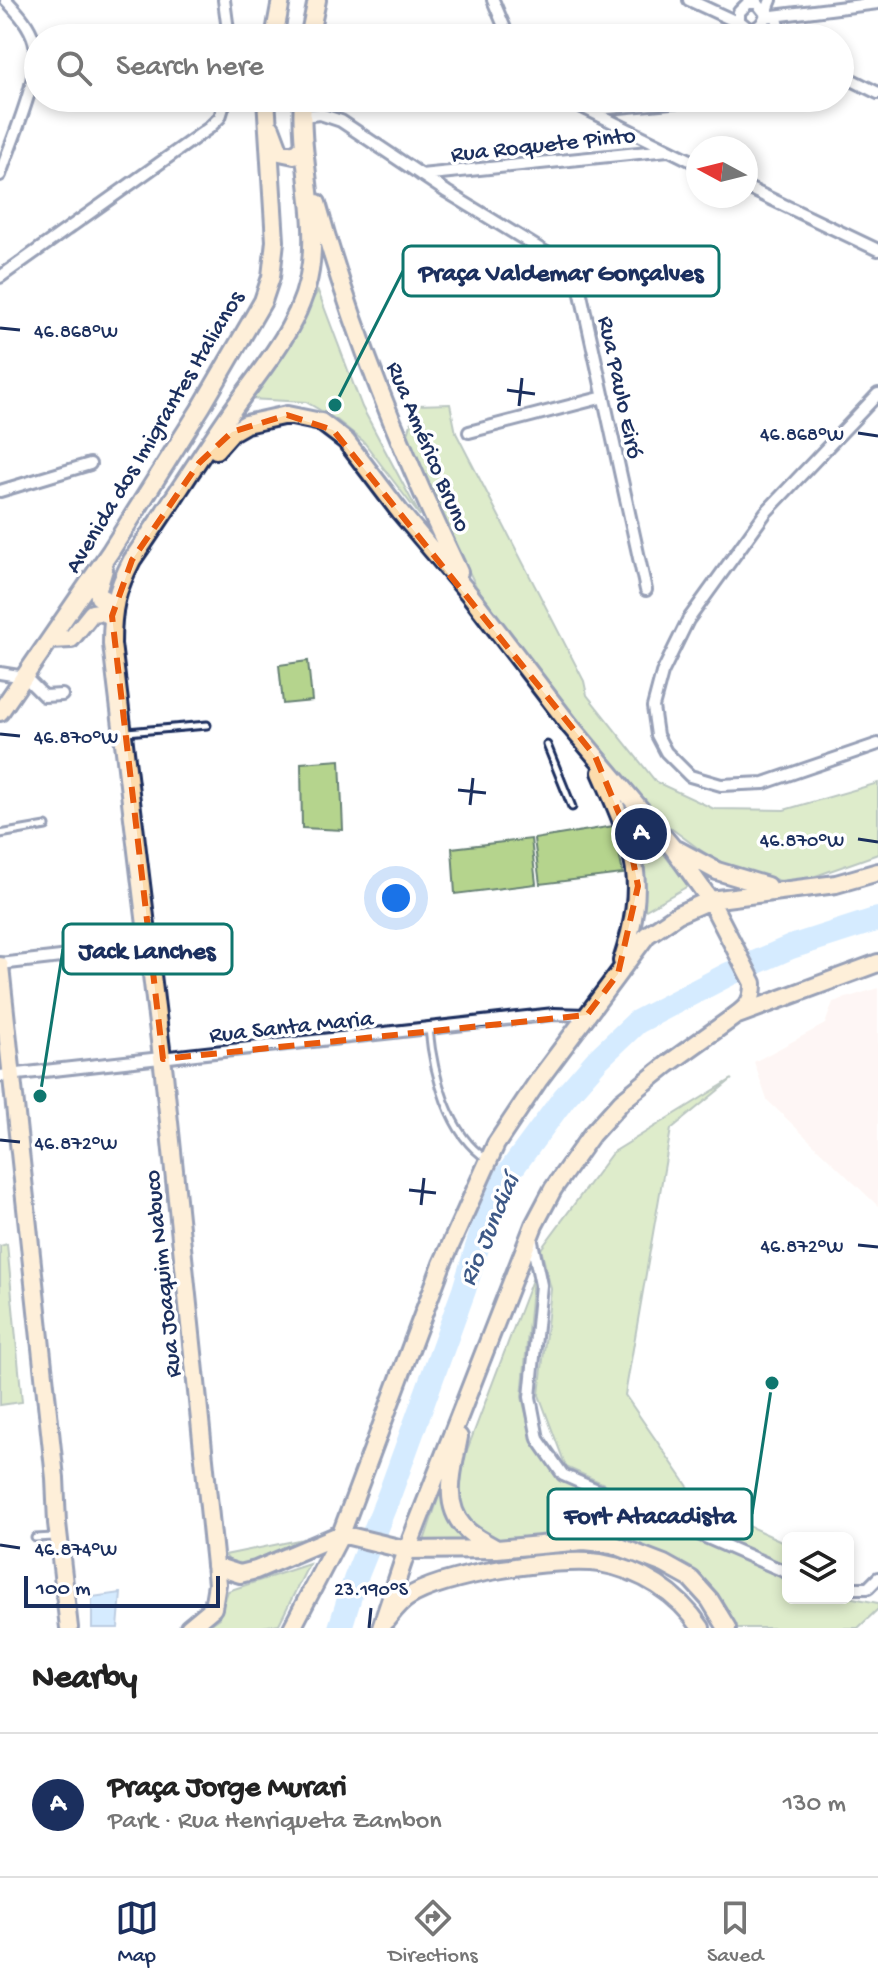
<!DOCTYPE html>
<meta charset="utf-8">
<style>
:root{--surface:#fff;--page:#f6f6f6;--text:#222;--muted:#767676;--line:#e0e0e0;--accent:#1b2f5e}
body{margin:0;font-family:"Gochi Hand",sans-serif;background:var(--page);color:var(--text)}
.controls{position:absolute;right:24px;bottom:24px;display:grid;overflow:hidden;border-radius:12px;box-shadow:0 4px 12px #0003}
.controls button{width:72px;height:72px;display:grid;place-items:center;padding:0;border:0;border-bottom:2px solid var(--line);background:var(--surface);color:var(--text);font:40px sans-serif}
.compass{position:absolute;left:686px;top:136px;width:72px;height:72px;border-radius:50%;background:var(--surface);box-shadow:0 4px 12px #0003;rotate:277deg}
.scale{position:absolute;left:24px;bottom:20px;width:196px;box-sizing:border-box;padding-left:8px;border:4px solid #1b2f5e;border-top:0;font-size:22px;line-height:28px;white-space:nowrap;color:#1b2f5e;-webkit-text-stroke:6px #fff;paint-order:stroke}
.you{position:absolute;left:396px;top:898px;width:28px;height:28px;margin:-20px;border:6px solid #fff;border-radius:50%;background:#1a73e8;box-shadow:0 0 0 12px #1a73e833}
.badge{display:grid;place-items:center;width:52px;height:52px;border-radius:50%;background:var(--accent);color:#fff;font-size:26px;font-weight:700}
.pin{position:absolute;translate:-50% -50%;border:4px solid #fff;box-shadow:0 2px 8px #0006}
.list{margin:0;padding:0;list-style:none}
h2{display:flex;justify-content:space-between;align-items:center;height:104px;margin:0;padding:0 32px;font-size:34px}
h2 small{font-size:26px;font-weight:400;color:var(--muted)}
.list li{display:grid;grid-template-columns:52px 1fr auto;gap:24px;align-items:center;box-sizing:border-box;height:144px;padding:0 32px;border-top:2px solid var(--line)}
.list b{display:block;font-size:30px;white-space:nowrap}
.list p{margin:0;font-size:26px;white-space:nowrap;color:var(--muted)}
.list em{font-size:26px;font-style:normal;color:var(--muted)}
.icon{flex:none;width:44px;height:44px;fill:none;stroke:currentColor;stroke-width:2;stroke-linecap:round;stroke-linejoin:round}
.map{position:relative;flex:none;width:878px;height:1628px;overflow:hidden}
.search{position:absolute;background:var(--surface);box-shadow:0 4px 12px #0003;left:24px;right:24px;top:24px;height:88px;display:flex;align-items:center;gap:20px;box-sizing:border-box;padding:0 28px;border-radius:44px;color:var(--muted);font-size:30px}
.sheet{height:248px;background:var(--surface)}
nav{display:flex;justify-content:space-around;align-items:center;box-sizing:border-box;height:112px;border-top:2px solid var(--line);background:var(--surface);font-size:22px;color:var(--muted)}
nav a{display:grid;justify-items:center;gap:4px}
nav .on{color:var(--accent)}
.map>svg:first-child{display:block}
.built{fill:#fdece8}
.green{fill:#b5d48d;stroke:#688276;stroke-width:2}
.water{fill:#a2d3ff;stroke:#6c91bf;stroke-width:2}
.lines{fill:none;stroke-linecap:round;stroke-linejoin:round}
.river{stroke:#a2d3ff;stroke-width:24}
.lane-casing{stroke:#1b2f5e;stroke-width:11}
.street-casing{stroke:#1b2f5e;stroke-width:16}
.primary-casing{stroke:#1b2f5e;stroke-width:22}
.lane{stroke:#fff;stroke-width:5}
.street{stroke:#fff;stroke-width:10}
.primary{stroke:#fddcac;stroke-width:16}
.marked{fill:none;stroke:#e8590c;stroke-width:6;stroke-dasharray:16 10;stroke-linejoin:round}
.ticks{fill:none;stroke:#1b2f5e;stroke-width:3}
.labels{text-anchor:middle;stroke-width:7;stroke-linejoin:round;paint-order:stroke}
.street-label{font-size:24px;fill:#1b2f5e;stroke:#fff}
.water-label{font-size:26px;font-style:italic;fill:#3d5886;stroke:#fff}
.ticks-label{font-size:20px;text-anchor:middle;fill:#1b2f5e;stroke:#fff;stroke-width:7;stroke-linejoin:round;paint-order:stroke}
.leader{fill:none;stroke:#0f766e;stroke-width:3}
.callout-dot{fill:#0f766e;stroke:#fff;stroke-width:3}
.callout{fill:#fff;stroke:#0f766e;stroke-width:3}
.callout-label{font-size:26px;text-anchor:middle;font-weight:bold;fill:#1b2f5e}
</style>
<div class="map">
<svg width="878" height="1628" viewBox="0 0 878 1628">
<rect width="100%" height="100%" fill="#fff"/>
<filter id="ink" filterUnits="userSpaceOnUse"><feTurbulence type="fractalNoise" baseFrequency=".0125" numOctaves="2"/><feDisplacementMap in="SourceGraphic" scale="16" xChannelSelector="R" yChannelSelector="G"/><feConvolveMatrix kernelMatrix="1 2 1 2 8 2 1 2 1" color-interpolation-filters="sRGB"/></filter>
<g filter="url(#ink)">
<!-- built -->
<path class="built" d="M 878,988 L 878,1206 L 767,1100 L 754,1062 L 825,1024 L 833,1002 Z"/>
<!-- green -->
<path class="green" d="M 318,291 L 362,407 L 420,516 L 363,441 L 337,420 L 306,402 L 249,399 Z
M 450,404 L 456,433 L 584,681 L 587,695 L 656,782 L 714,809 L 784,810 L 878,783 L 878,854 L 793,884 L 722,866 L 664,823 L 552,688 L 476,586 L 413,456 L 407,437 L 417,405 Z
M 308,661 L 312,701 L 283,704 L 279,665 Z
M 340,760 L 343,830 L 302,828 L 301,763 Z
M 622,799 L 688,886 L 642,912 L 643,869 Z
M 614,826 L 623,874 L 540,884 L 534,839 Z
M 531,839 L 536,884 L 455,894 L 452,848 Z
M 732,1079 L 671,1129 L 625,1395 L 700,1504 L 788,1544 L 788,1566 L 566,1467 L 539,1395 L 551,1289 L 541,1249 L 612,1153 Z
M 7,1244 L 22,1402 L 0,1405 L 0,1246 Z
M 533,1277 L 522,1397 L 532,1439 L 559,1478 L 788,1580 L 788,1598 L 848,1597 L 878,1603 L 878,1609 L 858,1628 L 734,1628 L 700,1578 L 678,1561 L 595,1534 L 496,1543 L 467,1524 L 458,1497 L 461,1466 Z
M 452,1457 L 447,1494 L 483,1545 L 422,1547 Z
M 313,1537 C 292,1552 261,1565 234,1567 L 225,1555 Z
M 309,1564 L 279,1624 L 257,1628 L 205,1628 L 219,1618 L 228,1591 Z"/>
<!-- water -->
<path class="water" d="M 121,1593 L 118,1628 L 92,1628 L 92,1597 Z"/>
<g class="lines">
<!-- river -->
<path class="river" d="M 340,1628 L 355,1580 L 390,1493 L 464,1290 L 486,1218 L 502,1182 L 564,1098 L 598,1059 L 637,1022 L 729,974 L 791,947 L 878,919"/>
<!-- lane casing -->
<g class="lane-casing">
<path id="lane" d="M 127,732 L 207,725
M 547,745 L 572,807
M 0,834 L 46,826
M 429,1029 C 433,1072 448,1135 487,1159
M 35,1538 L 54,1537"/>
</g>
<!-- street casing -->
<g class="street-casing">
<path id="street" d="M 224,0 L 229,38
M 493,0 L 509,38
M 689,0 L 741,24
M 765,13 L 757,3 L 748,3 L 739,12 L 739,21 L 749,29 C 766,29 765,13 771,0
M 765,17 L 878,3
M 777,17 L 781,38
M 840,74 L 878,93
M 564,98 L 698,164
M 588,110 L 712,98
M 302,116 L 320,114 L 341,121 L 447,192 L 576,271 L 646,590
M 0,175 C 10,144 44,70 34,41 C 29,24 18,13 6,0
M 421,175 L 668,150
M 746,187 L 878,250
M 0,277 L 209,128 L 220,117 L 226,98
M 878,394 L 766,512 L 688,620 L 662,673 L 653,707 L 657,735 L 666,752 L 690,776 L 721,785 L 764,783 L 878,744
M 469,432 L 604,397
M 0,491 L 90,464
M 0,673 L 25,677 L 44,696 L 62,695
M 0,964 L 147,947
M 0,1076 L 554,1014 L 587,1015
M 531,1237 L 541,1285 L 530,1397 L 538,1439 L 563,1475 L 788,1573
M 848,1588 L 868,1588 L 878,1578"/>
</g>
<!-- primary casing -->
<g class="primary-casing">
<path id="primary" d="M 274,38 L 281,0
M 309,38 L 317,0
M 271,128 L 280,152 L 294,155 L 304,146
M 317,203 C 353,333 401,450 459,572
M 216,450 L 232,432 L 246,424 L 287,415 L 321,422 L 346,441 L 400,512 L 470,595 L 571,727 L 673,848 L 710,900 L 753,983 C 753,1000 749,1006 735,1016
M 104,569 L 98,589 L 99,597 L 114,603
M 50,640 L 71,639 L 92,613 L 100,612 L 112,616
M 0,712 L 110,552 L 202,406 L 263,301 L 271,277 L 275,241 L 266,98
M 601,772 C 634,849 649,877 622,961
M 678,850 L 717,871 L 767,886
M 0,966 L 55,1478 L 57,1523 L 69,1628
M 459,1437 C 454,1466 441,1503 464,1527 C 471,1536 485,1542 495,1548
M 215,1566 L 240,1574 L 256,1570 L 341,1534 L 407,1550 L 497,1549 L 584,1541 L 612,1544 L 664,1564 L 691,1579 L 710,1600 L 727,1628
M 386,1620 C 392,1613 399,1603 407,1598 C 442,1574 558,1557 600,1563 C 641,1570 678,1593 701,1628
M 189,1628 L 213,1608 L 217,1584 L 164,1074 L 112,644 C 112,609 116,591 132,560 C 166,511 197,461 231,412 C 264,365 305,322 311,263 C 317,208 299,153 303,98
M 292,1628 L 341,1534 L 442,1264 L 496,1144 L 538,1081 L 647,935 L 678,914 L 710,900 L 836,884 L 878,872
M 381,1628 L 407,1550 L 534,1225 L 553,1189 L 592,1134 L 622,1101 L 668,1064 L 735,1016 L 878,963"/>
</g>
<!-- lane -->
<use href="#lane" class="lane"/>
<!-- street -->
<use href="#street" class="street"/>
<!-- primary -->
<use href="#primary" class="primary"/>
</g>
</g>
<!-- marked area -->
<path d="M0 0H878V1628H0ZM 287,415 L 333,430 L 595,756 L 628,835 L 638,886 L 618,974 L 587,1015 L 163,1059 L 112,616 L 132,560 L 199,463 L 232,432 Z" fill="#fff" fill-opacity=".55" fill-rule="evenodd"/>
<path class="marked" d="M 287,415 L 333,430 L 595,756 L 628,835 L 638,886 L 618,974 L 587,1015 L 163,1059 L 112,616 L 132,560 L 199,463 L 232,432 Z"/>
<!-- ticks -->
<path class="ticks" d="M 0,328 L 20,330M 507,390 L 535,394M 519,406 L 522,378M 858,433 L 878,436M 0,734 L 20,736M 458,790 L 486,793M 470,805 L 473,778M 858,839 L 878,842M 0,1140 L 20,1142M 409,1190 L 436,1193M 421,1205 L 424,1178M 858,1245 L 878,1247M 0,1545 L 20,1548M 369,1628 L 371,1608"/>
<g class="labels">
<!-- street labels -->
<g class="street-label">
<text transform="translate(543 143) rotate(-6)" y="8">Rua Roquete Pinto</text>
<text transform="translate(622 387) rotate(78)" y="8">Rua Paulo Eiró</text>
<text transform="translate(153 431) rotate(-59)" y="8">Avenida dos Imigrantes Italianos</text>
<text transform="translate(430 446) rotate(67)" y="8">Rua Américo Bruno</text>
<text transform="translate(291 1025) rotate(-6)" y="8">Rua Santa Maria</text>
<text transform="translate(161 1274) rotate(-96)" y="8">Rua Joaquim Nabuco</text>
</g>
<!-- water labels -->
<g class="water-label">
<text transform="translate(487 1229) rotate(-67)" y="9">Rio Jundiaí</text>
</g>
</g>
<g class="ticks-label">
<text x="76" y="337">46.868°W</text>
<text x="802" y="440">46.868°W</text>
<text x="76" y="743">46.870°W</text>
<text x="802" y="846">46.870°W</text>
<text x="76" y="1149">46.872°W</text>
<text x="802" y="1252">46.872°W</text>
<text x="76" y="1555">46.874°W</text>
<text x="371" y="1595">23.190°S</text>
</g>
<!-- callouts -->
<path class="leader" d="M335 405L403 271M40 1096L63 949M772 1383L752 1514"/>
<g class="callout-dot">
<circle cx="335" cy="405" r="8"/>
<circle cx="40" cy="1096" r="8"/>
<circle cx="772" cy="1383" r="8"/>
</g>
<g class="callout">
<rect x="403" y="246" width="316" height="50" rx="8"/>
<rect x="63" y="924" width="169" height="50" rx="8"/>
<rect x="548" y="1489" width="204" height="50" rx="8"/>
</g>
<g class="callout-label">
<text x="561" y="280">Praça Valdemar Gonçalves</text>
<text x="147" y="958">Jack Lanches</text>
<text x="650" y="1523">Fort Atacadista</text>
</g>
</svg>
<div class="controls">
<button><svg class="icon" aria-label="layers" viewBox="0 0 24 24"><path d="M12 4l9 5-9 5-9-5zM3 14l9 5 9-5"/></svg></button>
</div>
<svg class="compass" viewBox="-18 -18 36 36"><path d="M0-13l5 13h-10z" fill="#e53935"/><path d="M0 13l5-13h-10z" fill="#767676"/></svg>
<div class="scale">100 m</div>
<div class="you"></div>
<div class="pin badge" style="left:641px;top:834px">A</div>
<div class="search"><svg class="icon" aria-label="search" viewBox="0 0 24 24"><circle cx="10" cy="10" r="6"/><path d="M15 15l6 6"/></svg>Search here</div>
</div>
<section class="sheet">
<h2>Nearby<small></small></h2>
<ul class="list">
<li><span class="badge">A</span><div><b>Praça Jorge Murari</b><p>Park · Rua Henriqueta Zambon</p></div><em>130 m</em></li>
</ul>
</section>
<nav>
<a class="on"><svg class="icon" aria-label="map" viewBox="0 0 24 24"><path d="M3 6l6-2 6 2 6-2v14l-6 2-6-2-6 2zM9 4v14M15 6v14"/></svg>Map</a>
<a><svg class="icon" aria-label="directions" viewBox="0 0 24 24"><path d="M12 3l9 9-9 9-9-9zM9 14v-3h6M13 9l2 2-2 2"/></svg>Directions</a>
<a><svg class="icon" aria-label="saved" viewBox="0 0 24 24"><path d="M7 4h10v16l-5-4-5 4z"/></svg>Saved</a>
</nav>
